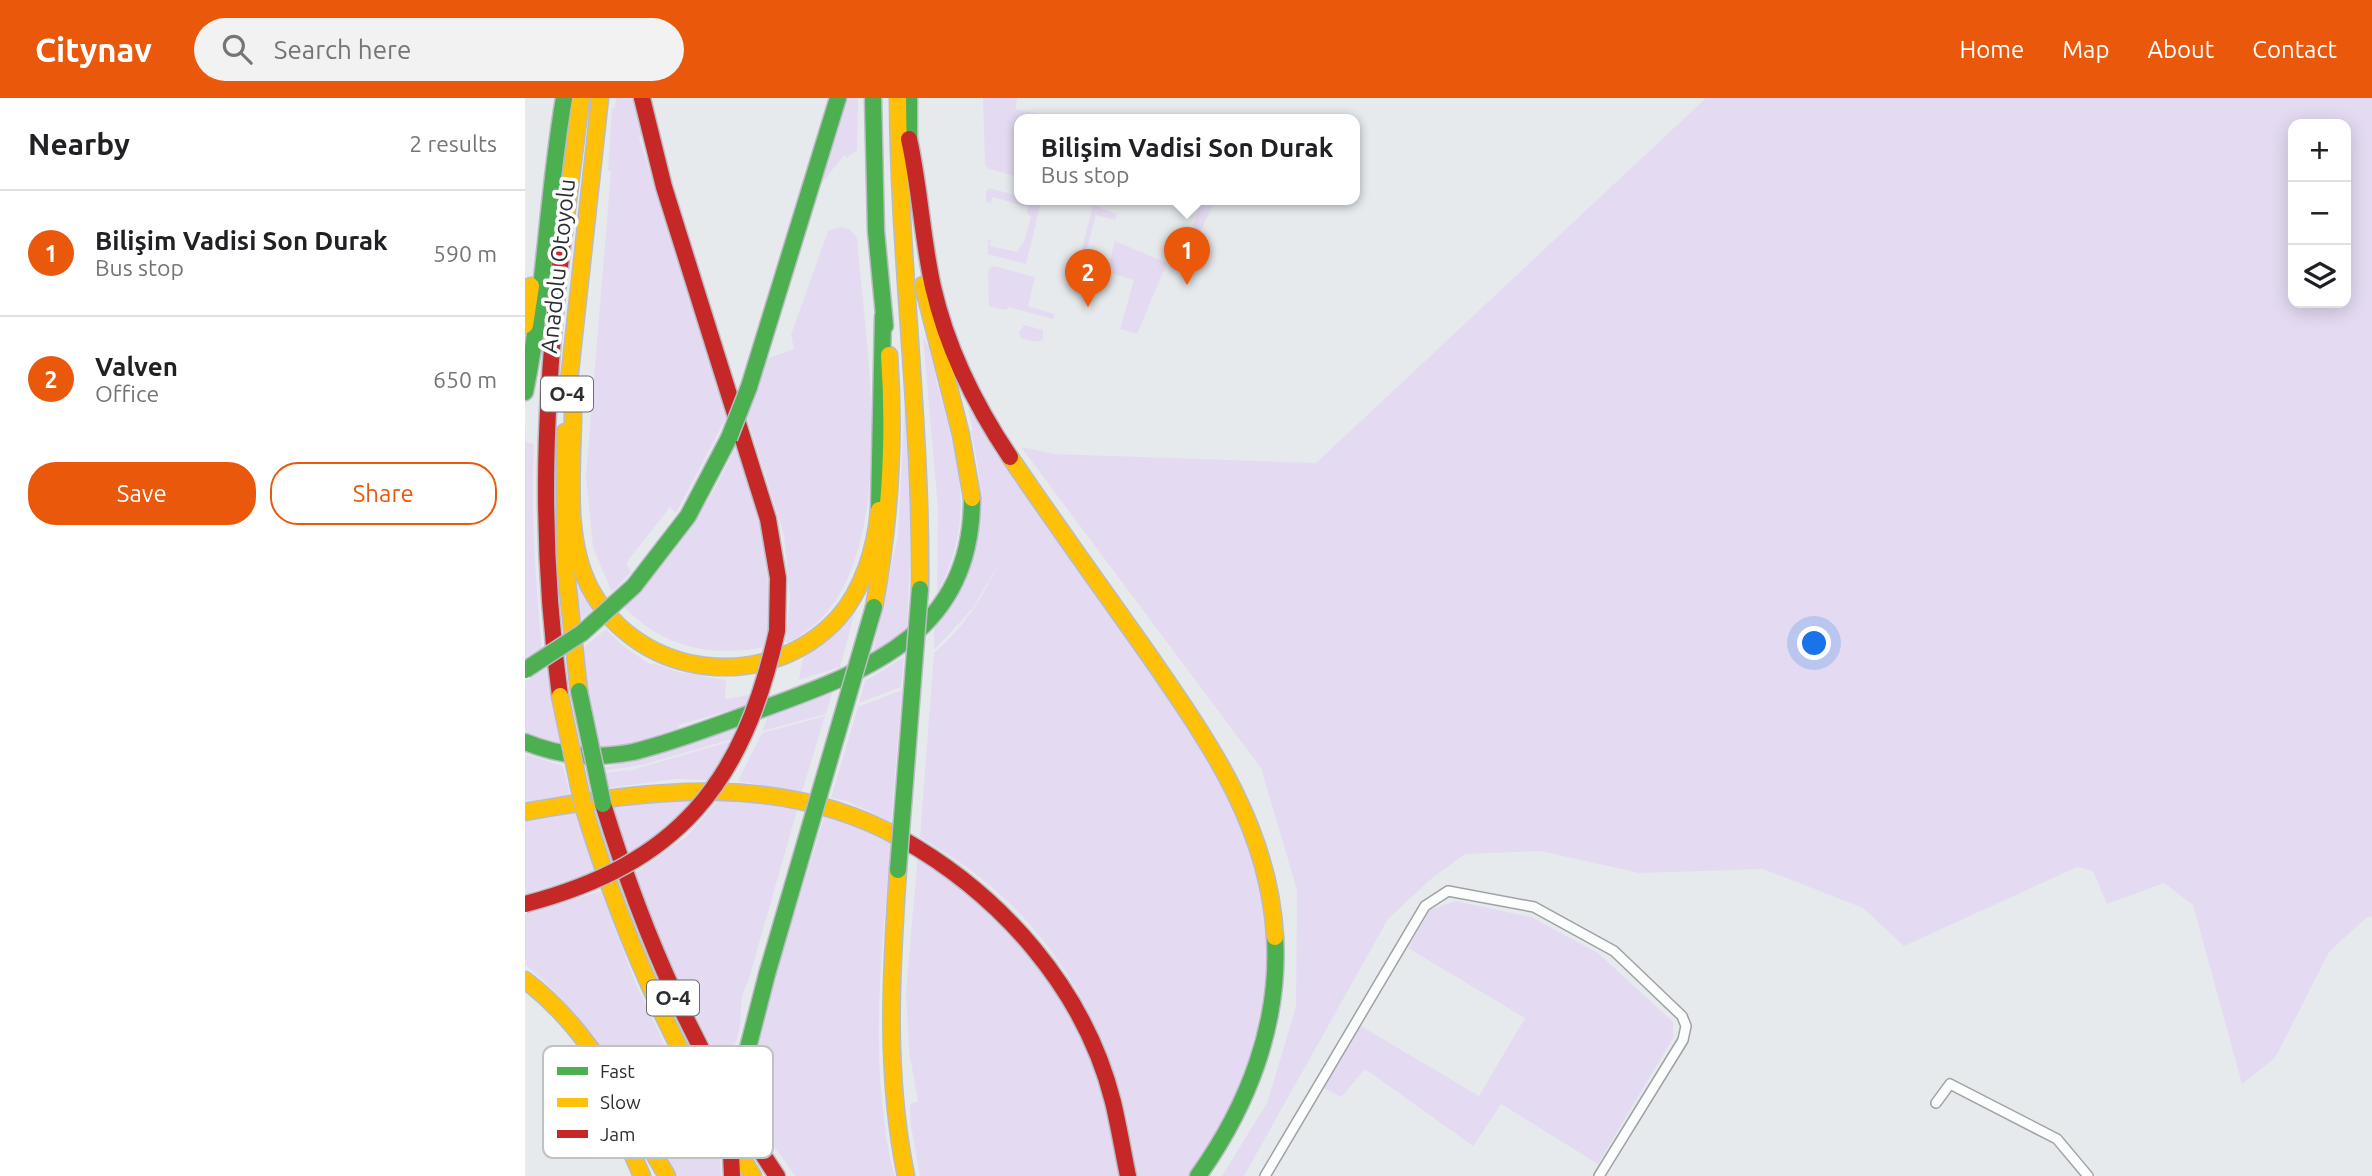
<!DOCTYPE html>
<meta charset="utf-8">
<style>
:root{--surface:#fff;--page:#f2f2f2;--text:#202124;--muted:#757577;--line:#e0e0e0;--accent:#ea580c}
body{margin:0;font-family:Ubuntu,sans-serif;background:var(--page);color:var(--text)}
.controls{position:absolute;right:21px;top:21px;display:grid;overflow:hidden;border-radius:14px;box-shadow:0 4px 18px #0003}
.controls button{width:63px;height:63px;display:grid;place-items:center;padding:0;border:0;border-bottom:2px solid var(--line);background:var(--surface);color:var(--text);font:35px sans-serif}
.you{position:absolute;left:1290px;top:546px;width:24px;height:24px;margin:-18px;border:5px solid #fff;border-radius:50%;background:#1a73e8;box-shadow:0 0 0 10px #1a73e833}
.badge{display:grid;place-items:center;width:46px;height:46px;border-radius:50%;background:var(--accent);color:#fff;font-size:23px;font-weight:700}
.pin{position:absolute;translate:-50% -58px;filter:drop-shadow(0 2px 4px #0008)}
.pin::after{content:'';position:absolute;top:37px;width:24px;height:21px;background:inherit;clip-path:polygon(0 0,100% 0,50% 100%)}
.popup{position:absolute;left:489px;top:16px;width:346px;height:91px;box-sizing:border-box;display:grid;place-content:center;border-radius:14px;background:var(--surface);filter:drop-shadow(0 2px 5px #0005);font-size:23px;white-space:nowrap;color:var(--muted)}
.popup b{font-size:26px;color:var(--text)}
.popup::after{content:'';position:absolute;left:50%;top:100%;margin-left:-14px;border:14px solid transparent;border-top-color:var(--surface)}
.list{margin:0;padding:0;list-style:none}
h2{display:flex;justify-content:space-between;align-items:center;height:91px;margin:0;padding:0 28px;font-size:30px}
h2 small{font-size:23px;font-weight:400;color:var(--muted)}
.list li{display:grid;grid-template-columns:46px 1fr auto;gap:21px;align-items:center;box-sizing:border-box;height:126px;padding:0 28px;border-top:2px solid var(--line)}
.list b{display:block;font-size:26px;white-space:nowrap}
.list p{margin:0;font-size:23px;white-space:nowrap;color:var(--muted)}
.list em{font-size:23px;font-style:normal;color:var(--muted)}
.actions{display:flex;gap:14px;padding:21px 28px}
.actions a{flex:1;padding:16px 0;border:2px solid var(--accent);border-radius:28px;text-align:center;font-size:24px;color:var(--accent)}
.actions .main{background:var(--accent);color:#fff}
.icon{flex:none;width:38px;height:38px;fill:none;stroke:currentColor;stroke-width:2;stroke-linecap:round;stroke-linejoin:round}
.map{position:relative;flex:none;width:1847px;height:1078px;overflow:hidden}
header{display:flex;align-items:center;gap:42px;box-sizing:border-box;height:98px;padding:0 35px;background:var(--accent);color:#fff}
header strong{font-size:33px}
nav{display:flex;gap:38px;margin-inline-start:auto;font-size:24px}
.search{width:490px;height:63px;background:var(--page);display:flex;align-items:center;gap:18px;box-sizing:border-box;padding:0 24px;border-radius:38px;color:var(--muted);font-size:26px}
main{display:flex}
aside{flex:1;background:var(--surface)}
.map>svg:first-child{display:block}
.green{fill:#e4dbf2;fill-rule:evenodd}
.lines{fill:none;stroke-linecap:round;stroke-linejoin:round}
.street-casing{stroke:#9fa2a4;stroke-width:12}
.fast-casing{stroke:#b9bcc4;stroke-width:19}
.slow-casing{stroke:#b9bcc4;stroke-width:19}
.jam-casing{stroke:#b9bcc4;stroke-width:19}
.street{stroke:#fbfcfc;stroke-width:9}
.fast{stroke:#4caf50;stroke-width:16}
.slow{stroke:#ffc107;stroke-width:16}
.jam{stroke:#c62828;stroke-width:16}
.fast-bridge-casing{stroke:#b9bcc4;stroke-width:19;stroke-linecap:butt}
.slow-bridge-casing{stroke:#b9bcc4;stroke-width:19;stroke-linecap:butt}
.jam-bridge-casing{stroke:#b9bcc4;stroke-width:19;stroke-linecap:butt}
.fast-bridge{stroke:#4caf50;stroke-width:16}
.slow-bridge{stroke:#ffc107;stroke-width:16}
.jam-bridge{stroke:#c62828;stroke-width:16}
.labels{text-anchor:middle;stroke-width:7;stroke-linejoin:round;paint-order:stroke}
.shield{fill:#fff;stroke:#6b6d6f;stroke-width:2}
.shield-label{font-size:21px;font-weight:bold;fill:#2c2f31}
.street-label{font-size:23px;fill:#2c2f31;stroke:#fff}
.key{fill:#fff;stroke:#c0c1c1;stroke-width:2}
.key-label{font-size:19px;fill:#2c2f31}
</style>
<header>
<strong>Citynav</strong>
<div class="search"><svg class="icon" aria-label="search" viewBox="0 0 24 24"><circle cx="10" cy="10" r="6"/><path d="M15 15l6 6"/></svg>Search here</div>
<nav><a>Home</a><a>Map</a><a>About</a><a>Contact</a></nav>
</header>
<main>
<aside>
<h2>Nearby<small>2 results</small></h2>
<ul class="list">
<li><span class="badge">1</span><div><b>Bilişim Vadisi Son Durak</b><p>Bus stop</p></div><em>590 m</em></li>
<li><span class="badge">2</span><div><b>Valven</b><p>Office</p></div><em>650 m</em></li>
</ul>
<div class="actions"><a class="main">Save</a><a>Share</a></div>
</aside>
<div class="map">
<svg width="1847" height="1078" viewBox="0 0 1847 1078">
<rect width="100%" height="100%" fill="#e6eaed"/>
<!-- green -->
<path class="green" d="M 91,0 L 110,0 L 117,36 L 114,39 L 202,318 L 151,415 L 145,409 L 101,465 L 106,474 L 87,494 L 68,450 L 61,378 L 86,73 L 83,73 L 87,10 L 90,10 Z
M 322,0 L 333,0 L 332,52 L 322,60 L 319,57 L 297,85 Z
M 458,0 L 492,0 L 491,11 L 529,20 L 494,21 L 494,79 L 464,71 L 460,67 Z
M 1181,0 L 1847,0 L 1847,818 L 1841,820 L 1804,854 L 1750,960 L 1717,986 L 1668,807 L 1639,785 L 1582,806 L 1568,773 L 1552,769 L 1379,848 L 1338,810 L 1238,771 L 1114,775 L 1015,753 L 940,756 L 906,781 L 863,821 L 719,1078 L 697,1078 L 742,1005 L 771,909 L 772,792 L 736,670 L 496,349 L 529,356 L 791,365 ZM 1821,26 L 1821,205 L 1768,205 L 1768,26 Z
M 464,90 L 494,98 L 494,101 L 516,104 L 501,166 L 463,156 L 463,141 L 466,142 L 465,148 L 492,154 L 499,144 L 506,119 L 502,115 L 503,109 L 467,99 L 466,105 L 461,104 L 461,94 Z
M 675,104 L 688,107 L 672,141 L 665,139 Z
M 568,107 L 592,116 L 590,122 L 571,117 L 560,158 L 580,163 L 578,173 L 553,167 Z
M 316,129 L 324,131 L 332,140 C 340,247 385,490 261,545 L 265,498 L 259,437 L 222,319 L 241,261 L 269,251 L 266,237 L 303,133 Z
M 590,143 L 642,165 L 612,236 L 595,231 L 609,182 L 582,174 Z
M 469,168 L 510,179 L 503,208 L 530,216 L 528,221 L 484,209 L 480,212 L 464,208 L 463,172 Z
M 499,227 L 518,232 L 518,242 L 510,244 L 496,240 L 494,235 Z
M 398,239 C 407,251 409,275 413,290 C 435,366 451,421 412,495 L 413,411 Z
M 380,303 L 386,439 L 382,534 L 361,551 L 347,558 L 373,436 Z
M 446,310 L 485,374 L 694,673 C 702,691 711,709 719,727 C 767,846 735,976 665,1078 L 611,1078 C 601,964 545,849 453,778 C 435,763 415,752 395,739 L 409,555 C 438,530 457,501 473,467 L 448,510 L 409,552 C 409,543 408,532 410,524 C 414,510 430,496 437,483 C 463,437 457,382 446,333 L 448,332 L 443,312 Z
M 0,329 L 1,344 L 9,346 C 5,415 11,483 17,552 L 0,562 Z
M 211,347 C 234,412 250,480 242,548 C 188,561 138,549 99,509 C 144,465 187,404 211,347 Z
M 52,489 L 56,489 L 69,512 L 51,525 Z
M 332,506 L 315,569 L 274,582 L 278,560 L 314,528 Z
M 81,531 L 97,547 L 126,567 L 128,565 L 154,574 L 201,582 L 200,601 L 230,596 L 227,606 L 153,627 L 154,630 L 123,643 L 74,655 L 65,623 L 55,552 Z
M 379,559 L 376,589 L 334,605 L 340,583 Z
M 22,570 L 37,650 L 0,637 L 0,583 Z
M 377,592 L 366,724 L 322,703 L 306,700 L 333,609 Z
M 307,595 L 301,616 L 237,633 L 243,618 Z
M 300,618 L 277,694 L 213,683 L 237,635 Z
M 216,629 L 211,640 L 117,667 L 77,673 L 76,670 L 124,660 Z
M 210,642 L 185,682 L 151,681 L 83,690 L 77,675 L 107,672 Z
M 0,656 L 38,668 L 45,697 L 0,706 Z
M 173,697 L 136,735 L 102,759 L 86,705 Z
M 197,698 L 273,709 L 223,884 C 214,900 217,910 215,927 C 212,944 206,954 204,970 L 198,971 L 126,829 L 106,778 L 162,738 Z
M 50,711 L 70,774 L 0,796 L 0,720 Z
M 300,716 L 366,741 C 360,824 349,907 356,993 C 359,1022 361,1050 370,1078 L 270,1078 L 224,1012 L 221,995 L 231,954 L 228,952 Z
M 393,756 C 473,806 555,896 578,989 C 586,1018 590,1049 595,1078 L 395,1078 L 386,1028 L 385,1006 L 393,1003 L 384,953 L 381,894 Z
M 76,793 L 111,886 L 144,956 L 194,1043 L 196,1078 L 152,1078 C 97,998 80,931 0,867 L 0,816 Z
M 931,803 L 1006,819 L 1073,855 L 1148,924 L 1148,940 L 1073,1066 L 976,1006 L 948,1048 L 840,971 L 816,999 L 798,990 L 836,928 L 954,998 L 1000,920 L 883,850 L 905,812 Z"/>
<g class="lines">
<!-- street casing -->
<g class="street-casing">
<path id="street" d="M 1411,1005 L 1425,986 L 1532,1041 L 1563,1078
M 740,1078 L 900,808 L 923,793 L 1009,809 L 1089,853 L 1157,918 L 1161,928 L 1158,942 L 1074,1078"/>
</g>
<!-- fast casing -->
<g class="fast-casing">
<path id="fast" d="M 348,0 L 351,133 L 360,228
M 384,0 L 384,50
M 224,289 L 313,0
M 0,294 C 20,197 22,98 39,0
M 354,412 L 358,218
M 109,488 L 163,418 L 204,340
M 0,644 C 37,659 70,661 108,654 C 153,643 197,625 240,610 C 348,571 447,533 447,400
M 215,981 L 242,876
M 673,1078 C 723,1008 755,926 750,839"/>
</g>
<!-- slow casing -->
<g class="slow-casing">
<path id="slow" d="M 373,0 C 374,164 397,327 395,491
M 39,134 L 56,0
M 398,187 L 436,337 L 447,400
M 0,227 L 6,188
M 42,292 L 48,306 C 49,364 37,436 65,490 C 114,582 243,596 313,520 C 338,492 351,449 354,412
M 42,301 L 75,0
M 40,334 L 40,464 L 54,593
M 485,359 C 531,427 579,493 626,560 C 686,647 744,730 750,839
M 349,509 C 365,425 370,342 364,257
M 58,707 C 98,840 152,962 228,1078
M 0,714 C 127,691 259,674 377,741
M 373,772 C 366,875 360,976 381,1078
M 0,882 C 68,933 99,1007 142,1078
M 70,971 L 117,1078"/>
</g>
<!-- jam casing -->
<g class="jam-casing">
<path id="jam" d="M 117,0 L 139,89 L 243,421 L 253,480 L 252,533
M 384,41 C 395,90 397,140 408,189 C 422,250 450,307 485,359
M 35,598 C 13,438 19,294 39,134
M 78,706 C 119,840 173,962 252,1078
M 377,741 C 476,797 560,891 588,1004 C 594,1029 598,1054 603,1078
M 206,1055 L 207,1078"/>
</g>
<!-- street -->
<use href="#street" class="street"/>
<!-- fast -->
<use href="#fast" class="fast"/>
<!-- slow -->
<use href="#slow" class="slow"/>
<!-- jam -->
<use href="#jam" class="jam"/>
<!-- fast-bridge casing -->
<g class="fast-bridge-casing">
<path id="fast-bridge" d="M 204,340 L 224,289
M 0,572 L 57,535 L 109,488
M 54,593 L 78,706
M 373,772 L 395,491
M 242,876 L 349,509"/>
</g>
<!-- slow-bridge casing -->
<g class="slow-bridge-casing">
<path id="slow-bridge" d="M 35,598 L 58,707"/>
</g>
<!-- jam-bridge casing -->
<g class="jam-bridge-casing">
<path id="jam-bridge" d="M 0,806 C 153,766 218,686 252,533
M 206,1055 L 215,981"/>
</g>
<!-- fast-bridge -->
<use href="#fast-bridge" class="fast-bridge"/>
<!-- slow-bridge -->
<use href="#slow-bridge" class="slow-bridge"/>
<!-- jam-bridge -->
<use href="#jam-bridge" class="jam-bridge"/>
</g>
<g class="labels">
<!-- shield labels -->
<g class="shield">
<rect x="16" y="278.5" width="52" height="35" rx="5"/>
<rect x="122" y="882.5" width="52" height="35" rx="5"/>
</g>
<g class="shield-label">
<text x="42" y="303">O-4</text>
<text x="148" y="907">O-4</text>
</g>
<!-- street labels -->
<g class="street-label">
<text transform="translate(33 168) rotate(-84)" y="8">Anadolu Otoyolu</text>
</g>
</g>
<!-- legend -->
<rect x="18" y="948" width="230" height="112" rx="10" class="key"/>
<rect x="32" y="969" width="31" height="8" fill="#4caf50"/>
<rect x="32" y="1000" width="31" height="9" fill="#ffc107"/>
<rect x="32" y="1032" width="31" height="8" fill="#c62828"/>
<g class="key-label">
<text x="75" y="980">Fast</text>
<text x="75" y="1011">Slow</text>
<text x="75" y="1043">Jam</text>
</g>
</svg>
<div class="controls">
<button>+</button>
<button>−</button>
<button><svg class="icon" aria-label="layers" viewBox="0 0 24 24"><path d="M12 4l9 5-9 5-9-5zM3 14l9 5 9-5"/></svg></button>
</div>
<div class="you"></div>
<div class="pin badge" style="left:662px;top:187px">1</div>
<div class="popup"><b>Bilişim Vadisi Son Durak</b>Bus stop</div>
<div class="pin badge" style="left:563px;top:209px">2</div>
</div>
</main>
